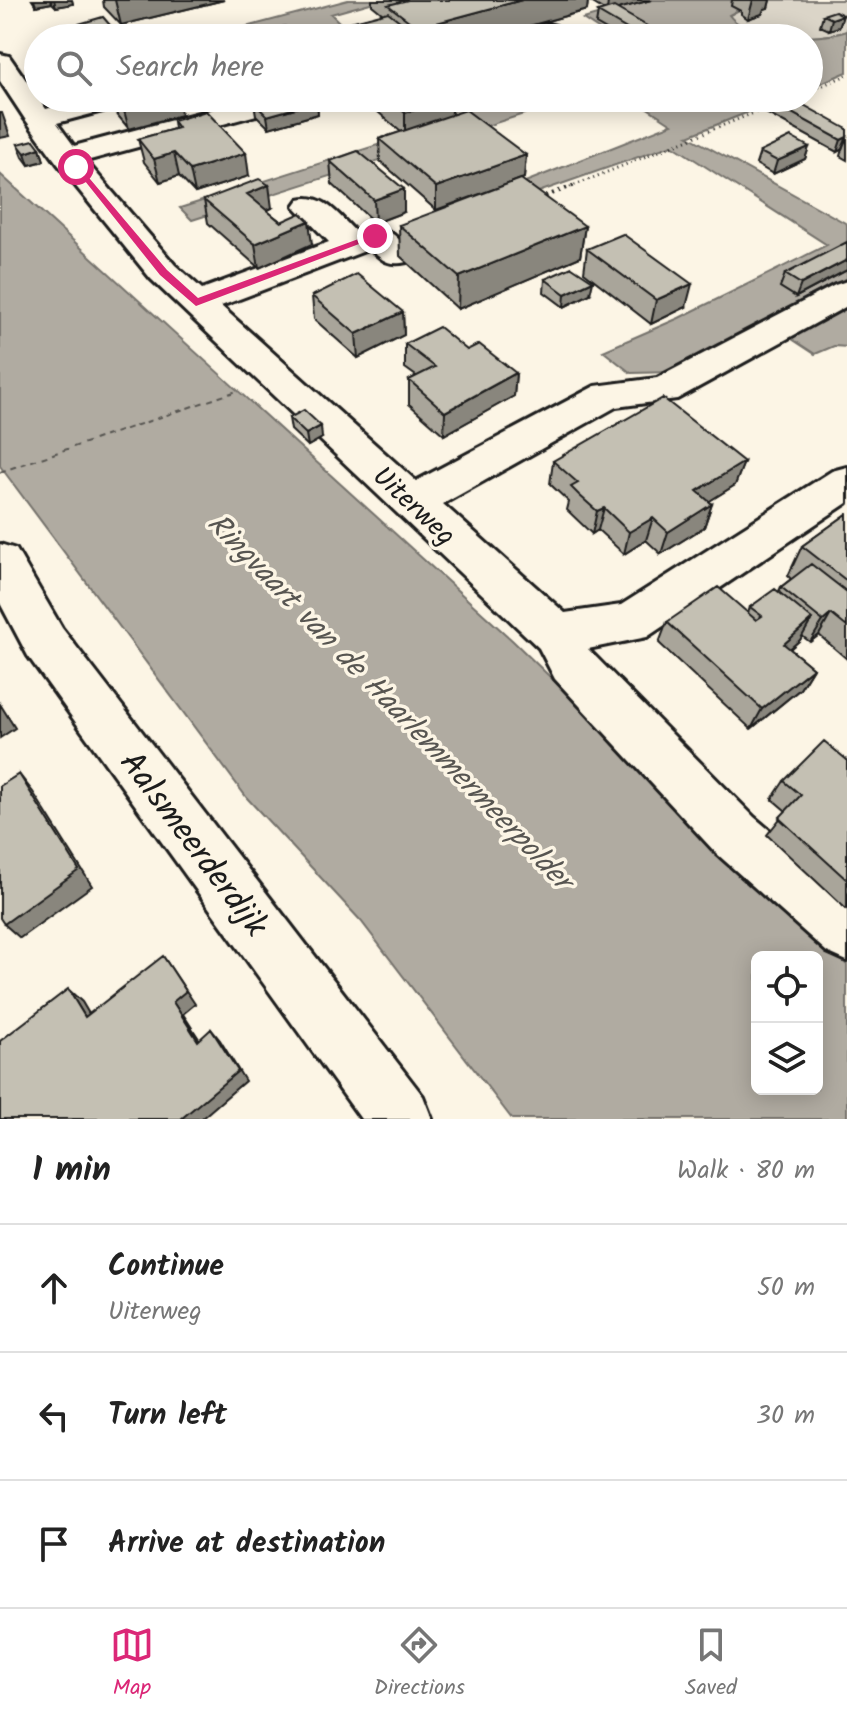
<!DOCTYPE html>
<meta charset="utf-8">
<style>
:root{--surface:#fff;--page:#f2f2f2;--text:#222;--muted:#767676;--line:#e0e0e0;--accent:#db2777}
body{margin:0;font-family:Kalam,sans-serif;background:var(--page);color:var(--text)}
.controls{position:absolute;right:24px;bottom:24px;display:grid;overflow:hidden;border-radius:12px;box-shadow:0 4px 20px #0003}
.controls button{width:72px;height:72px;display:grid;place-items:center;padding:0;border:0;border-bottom:2px solid var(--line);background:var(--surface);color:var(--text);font:40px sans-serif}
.stop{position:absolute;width:24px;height:24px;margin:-18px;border:6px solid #db2777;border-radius:50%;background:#fff}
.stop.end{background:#db2777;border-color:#fff;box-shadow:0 2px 8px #0008}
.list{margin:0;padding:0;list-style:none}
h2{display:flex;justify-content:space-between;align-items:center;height:104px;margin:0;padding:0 32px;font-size:34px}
h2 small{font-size:26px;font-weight:400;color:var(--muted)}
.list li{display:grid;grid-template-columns:52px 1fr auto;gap:24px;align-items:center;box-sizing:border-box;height:128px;padding:0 32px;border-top:2px solid var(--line)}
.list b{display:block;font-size:30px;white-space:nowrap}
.list p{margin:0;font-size:26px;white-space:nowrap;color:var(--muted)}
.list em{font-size:26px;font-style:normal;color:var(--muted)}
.icon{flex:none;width:44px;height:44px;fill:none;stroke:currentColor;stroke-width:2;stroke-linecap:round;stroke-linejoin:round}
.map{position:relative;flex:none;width:847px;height:1119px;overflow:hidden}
.search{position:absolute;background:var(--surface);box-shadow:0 4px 20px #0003;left:24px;right:24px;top:24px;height:88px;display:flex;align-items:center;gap:20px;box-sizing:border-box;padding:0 28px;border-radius:44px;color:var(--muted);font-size:30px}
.sheet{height:488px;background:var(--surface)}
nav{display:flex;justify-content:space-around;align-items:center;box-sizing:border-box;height:112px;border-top:2px solid var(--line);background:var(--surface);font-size:22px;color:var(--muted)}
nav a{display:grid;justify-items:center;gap:4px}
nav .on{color:var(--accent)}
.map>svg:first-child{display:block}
.green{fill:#dbd5c8;stroke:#7c7872;stroke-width:2}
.water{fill:#b0aba1;stroke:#75726c;stroke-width:2;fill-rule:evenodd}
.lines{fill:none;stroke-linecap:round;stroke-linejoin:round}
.ferry{stroke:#575551;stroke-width:2;stroke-dasharray:6 5;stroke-linecap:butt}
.minor-casing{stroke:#1c1c1c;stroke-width:6}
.path-far1{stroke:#1c1c1c;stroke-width:3;stroke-dasharray:1 4;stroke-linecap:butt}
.path{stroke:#1c1c1c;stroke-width:4;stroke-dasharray:2 5;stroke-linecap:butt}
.minor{fill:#fcf5e5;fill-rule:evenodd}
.wall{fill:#a9a59a;stroke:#1c1c1c;stroke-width:2}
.shaded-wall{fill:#89867d;stroke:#1c1c1c;stroke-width:2}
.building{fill:#c4c0b3;stroke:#1c1c1c;stroke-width:2}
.route{fill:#db2777}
.labels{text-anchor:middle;stroke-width:7;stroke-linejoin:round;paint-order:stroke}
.street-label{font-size:28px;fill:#1c1c1c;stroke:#fcf5e5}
.water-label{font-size:30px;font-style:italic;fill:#575551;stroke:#fcf5e5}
.near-street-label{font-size:34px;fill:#1c1c1c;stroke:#fcf5e5}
</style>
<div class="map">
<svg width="847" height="1119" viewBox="0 0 847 1119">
<rect width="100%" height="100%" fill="#fcf5e5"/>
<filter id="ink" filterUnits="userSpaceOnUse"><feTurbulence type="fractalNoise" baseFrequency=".0125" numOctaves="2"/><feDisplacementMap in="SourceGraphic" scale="16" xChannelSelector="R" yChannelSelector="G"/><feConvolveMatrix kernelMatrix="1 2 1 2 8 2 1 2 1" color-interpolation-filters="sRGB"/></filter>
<g filter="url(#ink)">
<!-- green -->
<path class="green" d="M 757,0 L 847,0 L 847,31 C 816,42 751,39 728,16 Z"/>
<!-- water -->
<path class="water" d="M 348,0 L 381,0 L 331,14 L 345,28 L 299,38 L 285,26 L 236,38 L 204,38 Z
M 648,0 L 757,0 L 729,15 C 747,40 818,41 847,31 L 847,72 L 809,88 L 809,38 L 612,38 L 583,19 Z
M 489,98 L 574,98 L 192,220 L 180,208 L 453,121 L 448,111 Z
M 632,98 L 784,98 L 688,136 L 847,224 L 847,280 L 675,372 L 631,373 L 603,351 L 679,318 L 827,245 L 672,145 L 456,221 L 447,213 L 672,124 Z
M 0,174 L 513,641 L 847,965 L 847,1119 L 512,1119 L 361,921 L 247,798 L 0,466 ZM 757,957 L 817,957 L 817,1089 L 757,1089 Z
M 847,306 L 847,347 L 834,346 L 815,354 L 789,337 Z"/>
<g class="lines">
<!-- ferry -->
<path class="ferry" d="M 0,472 L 240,390"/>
<!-- minor casing -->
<g class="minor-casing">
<path id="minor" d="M 547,24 L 556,26 L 559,31 L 556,36 L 511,38 L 515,33 Z
M 0,54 L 9,56 L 46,109 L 87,98 L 133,98 L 129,104 L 57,123 L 74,146 L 255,98 L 301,98 L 297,104 L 86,161 L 175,265 L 202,289 L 329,242 L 294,206 L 299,199 C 324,193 339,216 356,232 C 383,222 396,232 411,255 L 407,262 C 389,266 383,261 370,249 L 221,306 L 416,481 L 595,386 L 657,378 L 835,285 L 847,281 L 847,306 L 677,399 L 616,407 L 443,504 L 565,613 L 621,605 L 832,471 L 847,467 L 847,503 L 647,637 L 588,649 L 754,817 L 847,895 L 847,961 L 827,952 L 716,853 L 555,679 L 539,648 L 151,279 L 57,163 L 25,119 L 0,81 Z
M 0,544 L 16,549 L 62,628 L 423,1096 L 432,1119 L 361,1119 L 28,656 L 0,603 Z"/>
</g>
<!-- path-far1 -->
<path class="path-far1" d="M 809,91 L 847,75
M 570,187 L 771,106"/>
<!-- path -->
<path class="path" d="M 539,199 L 575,185"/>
<!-- minor -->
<use href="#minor" class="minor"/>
</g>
<!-- wall -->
<path class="wall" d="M 32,0 L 72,0 L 73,4 L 56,7 L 52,3 L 36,6 Z
M 103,0 L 224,0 L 121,25 L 104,7 Z
M 372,0 L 588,0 L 587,10 L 486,38 L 289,38 L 383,14 L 372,5 Z
M 591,0 L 651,0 L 617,9 L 658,38 L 620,38 L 596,24 L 598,12 L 604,10 L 591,2 Z
M 732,0 L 770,0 L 768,8 L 764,9 L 762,14 L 748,19 L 741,14 L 741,11 L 731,6 Z
M 823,15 L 843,15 L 839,27 L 829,30 L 820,26 Z
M 111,98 L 178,98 L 181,115 L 129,129 L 115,112 Z
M 362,98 L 490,98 L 452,110 L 451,115 L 526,155 L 524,178 L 436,210 L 380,161 L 379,139 L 401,132 Z
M 768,100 L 847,129 L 847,160 L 840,156 L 842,149 L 837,152 L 764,112 Z
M 317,102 L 318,114 L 269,128 L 256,115 L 254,103 Z
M 173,121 L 249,176 L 195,193 L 179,176 L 160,182 L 144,162 L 138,139 L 174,129 Z
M 18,144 L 40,148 L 44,161 L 29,165 L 23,157 Z
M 809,147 L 805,159 L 773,174 L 756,164 L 760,152 Z
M 330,161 L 404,212 L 375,223 L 332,184 Z
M 204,200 L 272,208 L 267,211 L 312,244 L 259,268 L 208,223 Z
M 399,225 L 585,226 L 580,257 L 458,309 L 400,256 Z
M 587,249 L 686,307 L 651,324 L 584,272 Z
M 847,270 L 796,297 L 780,287 L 785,274 Z
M 545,279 L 590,294 L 564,307 L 544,292 Z
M 312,296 L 403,312 L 404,335 L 358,358 L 314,319 Z
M 405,344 L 516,373 L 514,396 L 444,435 L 409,404 L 409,380 L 416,376 L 405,368 Z
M 289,418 L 322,438 L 308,446 L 291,430 Z
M 553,461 L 744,462 L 735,485 L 709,501 L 712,504 L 704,527 L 661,554 L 646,540 L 624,554 L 598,530 L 592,534 L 567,510 L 569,502 L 550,484 Z
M 847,514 L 847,659 L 819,635 L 810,642 L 802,636 L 800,640 L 790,649 L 813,668 L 800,689 L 751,729 L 659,643 L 667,622 L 748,613 L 750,607 L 779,591 L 781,587 L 791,579 L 788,576 L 802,546 Z
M 847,760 L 847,908 L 846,909 L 767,835 L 786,811 L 772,799 L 784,781 Z"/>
<!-- shaded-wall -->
<path class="shaded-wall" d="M 34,0 L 51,0 L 52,3 L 36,6 Z
M 54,0 L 72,0 L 73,4 L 56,7 Z
M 115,0 L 224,0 L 121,25 Z
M 522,0 L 588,0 L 587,10 L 486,38 L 418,38 L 418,28 Z
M 612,0 L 651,0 L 607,12 L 608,1 Z
M 753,0 L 770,0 L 768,8 L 764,9 L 762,14 L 748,19 Z
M 843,15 L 839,27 L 829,30 L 832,19 Z
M 116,32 L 118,38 L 91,38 Z
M 659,33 L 658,38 L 642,38 Z
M 156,98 L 178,98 L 181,115 L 129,129 L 123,107 Z
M 451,98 L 490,98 L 452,110 L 451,121 L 405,135 L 405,113 Z
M 317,102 L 318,114 L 269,128 L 267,116 Z
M 0,113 L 2,113 L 10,136 L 0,138 Z
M 847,137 L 842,149 L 837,152 L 841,140 Z
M 809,147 L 805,159 L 773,174 L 777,161 Z
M 40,148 L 44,161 L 29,165 L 25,153 Z
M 174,153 L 179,176 L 160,182 L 154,159 Z
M 246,153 L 249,176 L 195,193 L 190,170 Z
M 526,155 L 524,178 L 436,210 L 436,187 Z
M 269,185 L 272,208 L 250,217 L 247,194 Z
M 404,189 L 404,212 L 375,223 L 374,200 Z
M 309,221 L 312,244 L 259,268 L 255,244 Z
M 585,226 L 580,257 L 458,309 L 459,277 Z
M 847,260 L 847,270 L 796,297 L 801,284 Z
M 593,281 L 590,294 L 564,307 L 565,294 Z
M 692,284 L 686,307 L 651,324 L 656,300 Z
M 403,312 L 404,335 L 358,358 L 356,334 Z
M 516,373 L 514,396 L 444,435 L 445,412 Z
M 321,426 L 322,438 L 308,446 L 306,434 Z
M 744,462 L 735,485 L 689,514 L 697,491 Z
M 712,504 L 704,527 L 661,554 L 668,532 Z
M 604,508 L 598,530 L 592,534 L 597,511 Z
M 653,518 L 646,540 L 624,554 L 629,532 Z
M 831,614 L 819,635 L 810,642 L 823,621 Z
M 812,619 L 800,640 L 772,664 L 784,644 Z
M 813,668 L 800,689 L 751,729 L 762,709 Z
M 0,704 L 15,728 L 0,738 Z
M 19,774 L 33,792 L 92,886 L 20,938 L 4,924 Z
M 163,956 L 195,1004 L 183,1014 L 207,1051 L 198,1041 L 173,1002 Z
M 68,989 L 82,1002 L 98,1029 L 85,1017 Z
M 211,1029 L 220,1040 L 245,1081 L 201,1119 L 181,1119 Z"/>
<!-- building -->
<path class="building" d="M 408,0 L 522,0 L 418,28 L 388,5 Z
M 614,7 L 659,33 L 642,38 L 598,12 Z
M 835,11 L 843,15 L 832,19 L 823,15 Z
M 388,12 L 418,35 L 408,38 L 289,38 Z
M 103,17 L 116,32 L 91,38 L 64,38 L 58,30 Z
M 566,31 L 577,38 L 539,38 Z
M 215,32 L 220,38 L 192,38 Z
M 116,98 L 156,98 L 123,107 Z
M 273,98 L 314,98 L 317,102 L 267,116 L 254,103 Z
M 387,98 L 451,98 L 452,99 L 405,113 Z
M 773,98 L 791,98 L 847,129 L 847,137 L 841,140 L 768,100 Z
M 466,110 L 526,155 L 436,187 L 379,139 Z
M 206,111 L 246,153 L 190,170 L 174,153 L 154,159 L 138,139 L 178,128 L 173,121 Z
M 791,137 L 809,147 L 777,161 L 760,152 Z
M 34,140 L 40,148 L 25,153 L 18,144 Z
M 358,151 L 404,189 L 374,200 L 330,161 Z
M 259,179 L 269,185 L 247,194 L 281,222 L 301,213 L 309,221 L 255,244 L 204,200 Z
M 521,179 L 585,226 L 459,277 L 399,225 Z
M 623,234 L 692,284 L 656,300 L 587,249 Z
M 847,242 L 847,260 L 801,284 L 785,274 Z
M 572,267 L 593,281 L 565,294 L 545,279 Z
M 357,274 L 403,312 L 356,334 L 312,296 Z
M 439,327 L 467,350 L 479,344 L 516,373 L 445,412 L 409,380 L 435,367 L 405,344 Z
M 663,398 L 744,462 L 697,491 L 712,504 L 668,532 L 653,518 L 629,532 L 604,508 L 597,511 L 579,495 L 571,487 L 578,483 L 553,461 Z
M 304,410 L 321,426 L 306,434 L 289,418 Z
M 847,514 L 847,581 L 802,546 Z
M 811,564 L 847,592 L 847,627 L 831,614 L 823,621 L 781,587 Z
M 718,587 L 756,620 L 762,616 L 750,607 L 775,589 L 812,619 L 784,644 L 813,668 L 762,709 L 667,622 Z
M 824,741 L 847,760 L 847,880 L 779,818 L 801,795 L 784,781 Z
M 19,774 L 79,870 L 4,924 L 0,918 L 0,786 Z
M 163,956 L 186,991 L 173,1002 L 198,1041 L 211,1029 L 238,1071 L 181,1119 L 0,1119 L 0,1041 L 68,989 L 85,1017 Z"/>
</g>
<!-- route -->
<path class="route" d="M 73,166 L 79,166 L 167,270 L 198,298 L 372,234 L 380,236 L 196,306 L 160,275 Z"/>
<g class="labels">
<!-- street labels -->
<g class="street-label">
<text transform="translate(415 505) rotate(43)" y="10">Uiterweg</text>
</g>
<!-- water labels -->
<g class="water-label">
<text transform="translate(390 701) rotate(46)" y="10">Ringvaart van de Haarlemmermeerpolder</text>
</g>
<!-- near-street labels -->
<g class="near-street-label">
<text transform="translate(195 843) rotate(53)" y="12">Aalsmeerderdijk</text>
</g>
</g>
</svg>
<div class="controls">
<button><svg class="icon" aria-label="locate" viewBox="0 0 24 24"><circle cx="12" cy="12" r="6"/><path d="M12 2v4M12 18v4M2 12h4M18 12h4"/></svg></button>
<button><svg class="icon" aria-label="layers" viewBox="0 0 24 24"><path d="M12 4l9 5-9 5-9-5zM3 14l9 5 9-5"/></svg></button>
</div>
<div class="stop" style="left:76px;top:167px"></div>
<div class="stop end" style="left:375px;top:236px"></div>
<div class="search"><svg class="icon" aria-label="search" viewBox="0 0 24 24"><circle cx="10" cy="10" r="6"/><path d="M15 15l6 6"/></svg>Search here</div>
</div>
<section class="sheet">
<h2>1 min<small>Walk · 80 m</small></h2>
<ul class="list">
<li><svg class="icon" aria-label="ahead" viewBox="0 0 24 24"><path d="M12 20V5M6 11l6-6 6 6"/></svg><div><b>Continue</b><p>Uiterweg</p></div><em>50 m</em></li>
<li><svg class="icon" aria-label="left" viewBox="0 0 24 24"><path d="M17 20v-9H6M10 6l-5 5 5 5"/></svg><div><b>Turn left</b></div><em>30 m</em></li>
<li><svg class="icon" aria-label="arrive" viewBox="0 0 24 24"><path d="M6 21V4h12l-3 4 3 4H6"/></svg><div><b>Arrive at destination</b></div></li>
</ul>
</section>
<nav>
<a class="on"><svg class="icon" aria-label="map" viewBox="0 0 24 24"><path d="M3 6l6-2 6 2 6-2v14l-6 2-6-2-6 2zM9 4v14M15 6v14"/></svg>Map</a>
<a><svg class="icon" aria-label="directions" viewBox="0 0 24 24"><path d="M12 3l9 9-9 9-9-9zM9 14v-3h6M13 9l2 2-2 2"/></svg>Directions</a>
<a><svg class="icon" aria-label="saved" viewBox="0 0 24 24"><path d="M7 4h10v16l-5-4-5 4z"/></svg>Saved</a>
</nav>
